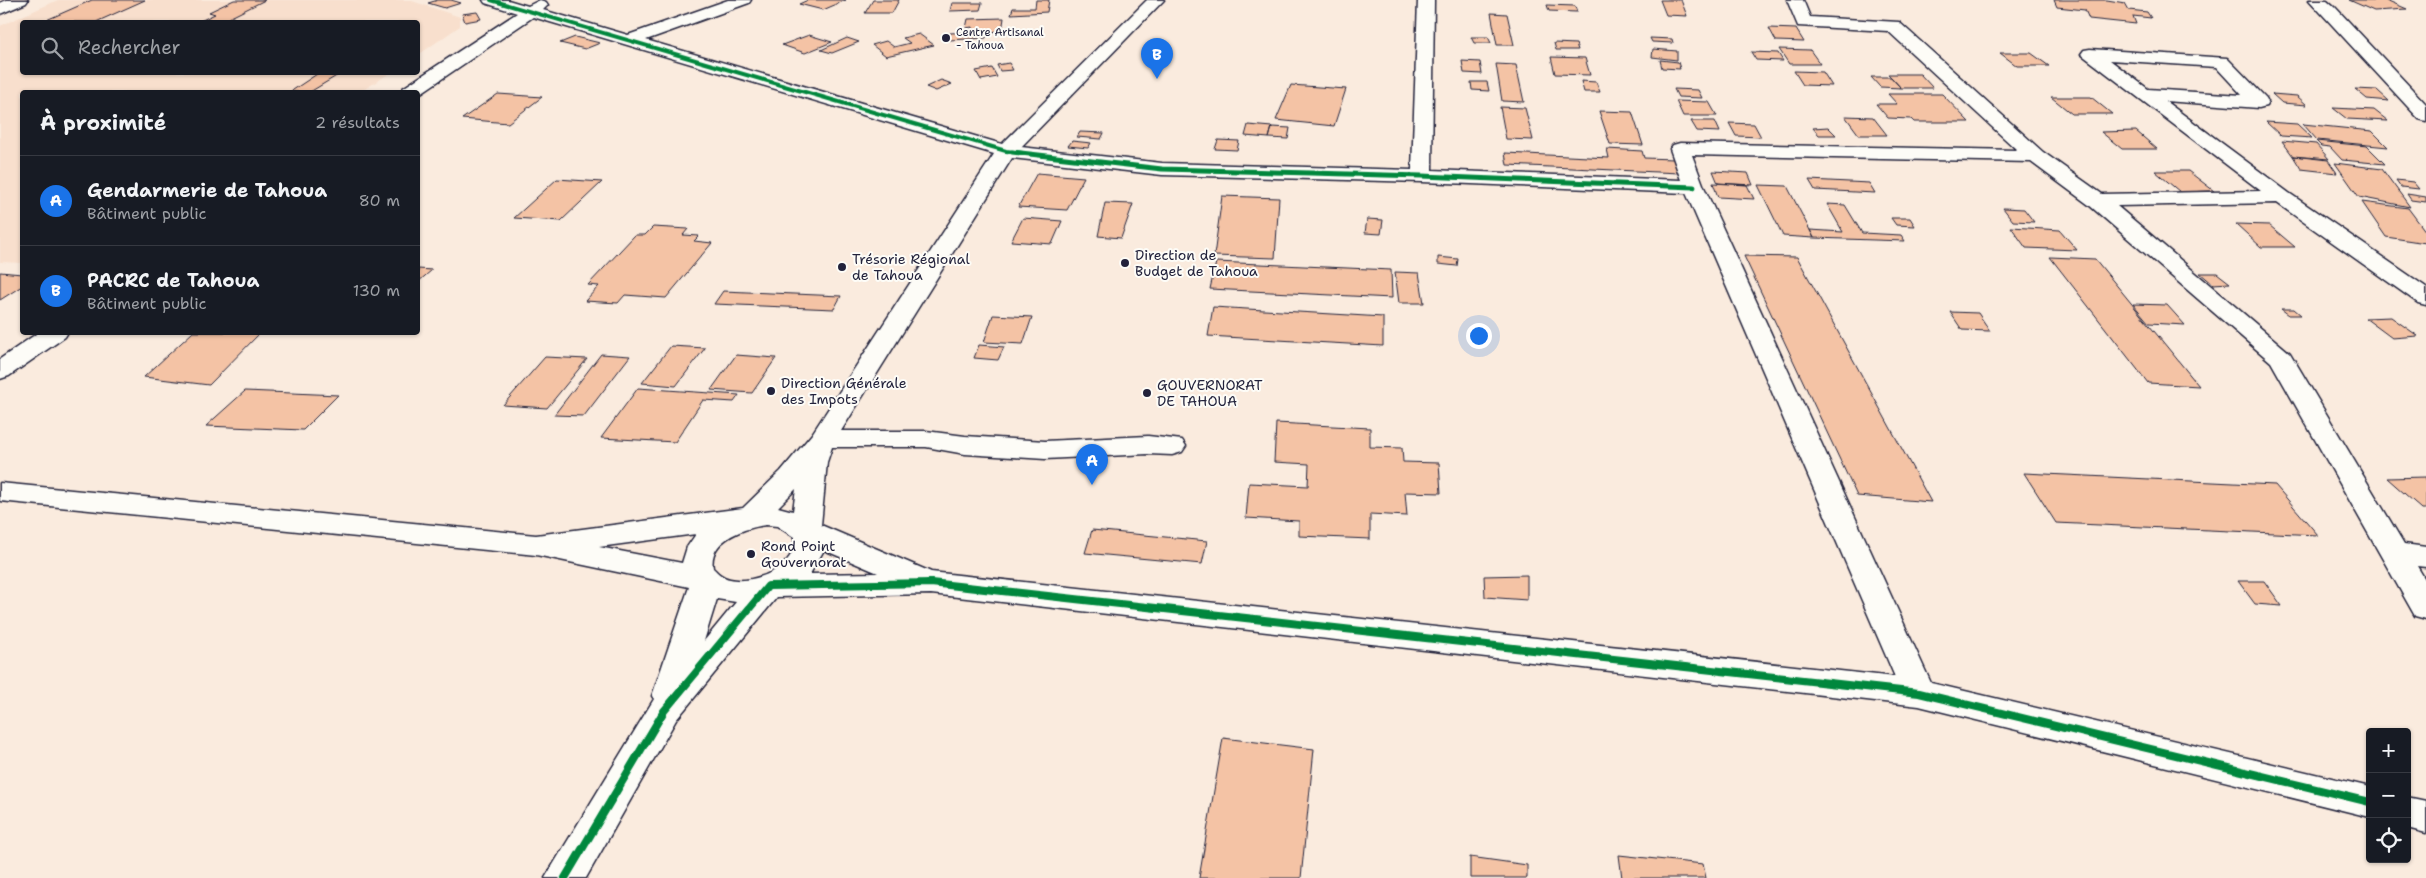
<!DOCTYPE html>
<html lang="fr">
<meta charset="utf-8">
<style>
:root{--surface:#171b24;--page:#242831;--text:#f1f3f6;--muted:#9ea1a6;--line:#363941;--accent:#1a73e8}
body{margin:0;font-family:"Shantell Sans",sans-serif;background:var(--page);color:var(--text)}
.controls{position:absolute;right:15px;bottom:15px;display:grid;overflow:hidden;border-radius:5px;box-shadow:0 1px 4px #0004}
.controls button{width:45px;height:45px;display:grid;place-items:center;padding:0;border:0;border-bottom:1px solid var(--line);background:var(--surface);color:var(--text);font:25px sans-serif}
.you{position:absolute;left:1478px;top:335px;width:18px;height:18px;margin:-12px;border:4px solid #fff;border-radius:50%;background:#1a73e8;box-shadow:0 0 0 8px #1a73e833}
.badge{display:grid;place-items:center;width:32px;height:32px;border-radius:50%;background:var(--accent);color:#fff;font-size:16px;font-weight:700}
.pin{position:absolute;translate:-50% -41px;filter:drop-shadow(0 1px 2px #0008)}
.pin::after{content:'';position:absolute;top:26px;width:18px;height:15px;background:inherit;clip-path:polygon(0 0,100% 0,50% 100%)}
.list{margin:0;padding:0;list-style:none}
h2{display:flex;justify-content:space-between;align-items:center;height:65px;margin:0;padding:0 20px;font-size:21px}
h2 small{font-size:16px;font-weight:400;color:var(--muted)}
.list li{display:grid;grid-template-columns:32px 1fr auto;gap:15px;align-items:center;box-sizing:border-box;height:90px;padding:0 20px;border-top:1px solid var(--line)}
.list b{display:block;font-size:19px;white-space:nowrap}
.list p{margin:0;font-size:16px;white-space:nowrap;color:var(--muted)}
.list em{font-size:16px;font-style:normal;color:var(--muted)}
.icon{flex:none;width:28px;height:28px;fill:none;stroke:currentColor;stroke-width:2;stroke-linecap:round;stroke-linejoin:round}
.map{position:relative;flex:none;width:2426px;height:878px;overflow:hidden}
.search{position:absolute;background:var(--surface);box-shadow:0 1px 4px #0004;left:20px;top:20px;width:400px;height:55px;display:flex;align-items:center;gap:12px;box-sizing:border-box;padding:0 18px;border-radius:5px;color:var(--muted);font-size:19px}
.panel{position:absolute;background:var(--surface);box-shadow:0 1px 4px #0004;left:20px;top:90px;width:400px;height:245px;border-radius:5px}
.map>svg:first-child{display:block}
.built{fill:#f8dfcd}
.building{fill:#f4c3a5;stroke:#22223b}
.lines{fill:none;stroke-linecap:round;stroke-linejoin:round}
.minor-casing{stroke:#22223b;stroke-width:3}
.minor{fill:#fdfcf7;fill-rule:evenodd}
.cycleway-far2-casing{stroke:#fdfcf7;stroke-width:5.5}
.cycleway-far1-casing{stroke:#fdfcf7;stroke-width:8}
.cycleway-casing{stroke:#fdfcf7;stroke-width:11}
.cycleway-far2{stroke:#00873e;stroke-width:4}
.cycleway-far1{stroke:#00873e;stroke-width:5}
.cycleway{stroke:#00873e;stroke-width:8}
.poi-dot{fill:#22223b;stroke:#fdfcf7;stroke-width:2}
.labels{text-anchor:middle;stroke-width:4;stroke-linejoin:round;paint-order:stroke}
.far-poi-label{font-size:11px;fill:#22223b;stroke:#fdfcf7;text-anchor:start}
.poi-label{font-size:14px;fill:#22223b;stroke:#fdfcf7;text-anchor:start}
</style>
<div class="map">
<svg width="2426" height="878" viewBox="0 0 2426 878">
<rect width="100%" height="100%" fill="#faebde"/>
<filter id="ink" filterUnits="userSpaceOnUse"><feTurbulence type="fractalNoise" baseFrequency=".02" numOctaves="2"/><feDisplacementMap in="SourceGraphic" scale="10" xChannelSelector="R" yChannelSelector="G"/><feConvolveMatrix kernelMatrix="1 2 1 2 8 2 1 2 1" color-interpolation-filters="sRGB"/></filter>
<g filter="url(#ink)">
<!-- built -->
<path class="built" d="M 58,0 L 409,0 L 460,17 L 460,26 L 418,55 L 418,22 L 22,22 L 22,72 L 390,73 L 360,92 L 22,92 L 22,263 L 0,262 L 0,26 Z"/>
<!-- building -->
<path class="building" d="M 92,0 L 145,0 L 96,22 L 42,22 Z
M 234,0 L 265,0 L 221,22 L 198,22 L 215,14 L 209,12 Z
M 438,0 L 451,0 L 461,3 L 445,8 L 428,3 Z
M 808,0 L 846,0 L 823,10 L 799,4 Z
M 873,0 L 899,0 L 892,13 L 865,13 Z
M 1036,0 L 1049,0 L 1047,12 L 1011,14 L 1013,8 L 1035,8 Z
M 1660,0 L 1681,0 L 1687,16 L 1666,15 Z
M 2054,0 L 2107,0 L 2125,3 L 2129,10 L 2147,12 L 2151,18 L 2133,16 L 2136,24 L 2089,19 L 2085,10 L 2057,7 Z
M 2349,0 L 2386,0 L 2407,9 L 2374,11 Z
M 952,3 L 982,3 L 980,10 L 950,11 Z
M 1547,5 L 1575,6 L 1577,12 L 1549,11 Z
M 477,12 L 481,19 L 465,22 L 462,14 Z
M 1491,13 L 1507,14 L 1514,45 L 1497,45 Z
M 1004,18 L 1002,31 L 987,32 L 986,38 L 949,40 L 950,33 L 972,32 L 972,27 L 966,28 L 968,19 Z
M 1769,28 L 1796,29 L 1804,42 L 1776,41 Z
M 919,34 L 934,45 L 886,56 L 872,45 L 886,41 L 894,47 L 910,43 L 903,38 Z
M 809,35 L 832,42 L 805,53 L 782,45 Z
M 575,37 L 600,43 L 585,49 L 560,43 Z
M 1471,37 L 1488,37 L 1491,43 L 1474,43 Z
M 847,38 L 859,42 L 832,53 L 821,50 Z
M 1650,38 L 1672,39 L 1673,43 L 1652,42 Z
M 1554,43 L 1576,44 L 1578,50 L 1556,50 Z
M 1653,49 L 1677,51 L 1677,60 L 1652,57 Z
M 1779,49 L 1810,50 L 1820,64 L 1789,64 Z
M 1751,52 L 1778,53 L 1783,61 L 1756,60 Z
M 2000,53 L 2031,53 L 2049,66 L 2017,66 Z
M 1551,57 L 1585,58 L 1590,75 L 1555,74 Z
M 1660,60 L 1678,62 L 1680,69 L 1662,68 Z
M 1462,61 L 1480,62 L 1482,74 L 1464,73 Z
M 1009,63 L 1013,70 L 1000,71 L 997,65 Z
M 1496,64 L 1516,65 L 1524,102 L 1502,101 Z
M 992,68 L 997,77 L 981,80 L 976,71 Z
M 1794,71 L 1823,72 L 1832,86 L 1803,85 Z
M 320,72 L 343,72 L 310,92 L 290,92 Z
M 1888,74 L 1920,74 L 1933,88 L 1901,88 Z
M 1871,77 L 1891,77 L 1901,88 L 1880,87 Z
M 941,80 L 952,84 L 936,91 L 926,87 Z
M 1581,81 L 1596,82 L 1600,92 L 1584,92 Z
M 1471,82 L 1487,82 L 1489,91 L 1472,90 Z
M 1291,85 L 1346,89 L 1334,126 L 1276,120 Z
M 1674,89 L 1698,90 L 1702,98 L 1678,97 Z
M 2355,89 L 2377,90 L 2389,101 L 2367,99 Z
M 498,94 L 542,97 L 508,123 L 462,119 Z
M 1888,94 L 1942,94 L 1969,122 L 1914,122 L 1911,119 L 1888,118 L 1876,104 L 1897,104 Z
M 2272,94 L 2297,96 L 2307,105 L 2282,103 Z
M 2051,97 L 2091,97 L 2112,114 L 2072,114 Z
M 1676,101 L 1709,102 L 1717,116 L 1683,116 Z
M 1500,107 L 1525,108 L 1533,140 L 1506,139 Z
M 2333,108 L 2374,110 L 2388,121 L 2347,119 Z
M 1599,111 L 1632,112 L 1643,145 L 1610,144 Z
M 1845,116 L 1873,117 L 1887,135 L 1859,135 Z
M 1691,121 L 1715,121 L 1720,132 L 1697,131 Z
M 2266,122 L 2297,124 L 2312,138 L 2281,136 Z
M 1729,123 L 1754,124 L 1761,137 L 1736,136 Z
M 2303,124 L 2372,131 L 2388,147 L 2317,140 Z
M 1248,125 L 1272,127 L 1269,138 L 1245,136 Z
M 1272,127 L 1290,128 L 1288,139 L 1269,138 Z
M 1828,127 L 1836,135 L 1819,135 L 1813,128 Z
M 2136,131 L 2157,149 L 2122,149 L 2101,132 Z
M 1080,132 L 1104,133 L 1101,139 L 1077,137 Z
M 1218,140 L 1239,141 L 1237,150 L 1215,149 Z
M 1072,141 L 1091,143 L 1088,148 L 1068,146 Z
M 2282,141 L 2316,144 L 2329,159 L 2293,156 Z
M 2316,141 L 2367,146 L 2385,164 L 2342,160 L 2330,147 L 2321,146 Z
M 1607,149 L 1642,151 L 1644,158 L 1674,159 L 1679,173 L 1507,165 L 1505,153 L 1609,158 Z
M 2293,156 L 2328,160 L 2337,173 L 2301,169 Z
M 2335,163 L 2382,169 L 2410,207 L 2359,197 Z
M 1713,171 L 1748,173 L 1753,185 L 1718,183 Z
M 2155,171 L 2188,171 L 2214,191 L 2180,192 Z
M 1037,173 L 1084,177 L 1067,210 L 1018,207 Z
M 557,179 L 602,182 L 561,221 L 514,218 Z
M 1809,180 L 1869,183 L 1875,193 L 1815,190 Z
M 2396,180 L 2413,182 L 2419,189 L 2401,187 Z
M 1713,183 L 1747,185 L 1754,199 L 1718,197 Z
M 1758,185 L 1787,186 L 1814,238 L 1783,236 Z
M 2407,194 L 2426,197 L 2426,202 L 2411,200 Z
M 1222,196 L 1279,198 L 1275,258 L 1214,256 Z
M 2362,202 L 2408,208 L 2426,232 L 2426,243 L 2386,237 Z
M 1105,203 L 1133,204 L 1121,238 L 1098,236 Z
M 1827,204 L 1845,205 L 1862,233 L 1901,235 L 1905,241 L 1814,238 L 1810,230 L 1843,232 Z
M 2003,208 L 2024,209 L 2034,222 L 2013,221 Z
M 1023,218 L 1062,221 L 1052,244 L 1011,241 Z
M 1891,218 L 1910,218 L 1915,226 L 1896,225 Z
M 1367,219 L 1383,220 L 1381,234 L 1365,233 Z
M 2236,224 L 2269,225 L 2295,247 L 2261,247 Z
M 653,227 L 688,229 L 683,235 L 699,236 L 694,241 L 712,243 L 666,298 L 625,295 L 618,303 L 585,301 L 599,286 L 588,285 L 635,235 L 645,235 Z
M 2011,227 L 2060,230 L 2077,250 L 2026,248 Z
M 1744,256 L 1797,257 L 1931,502 L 1857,496 Z
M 1438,257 L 1458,259 L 1457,266 L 1438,264 Z
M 2050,257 L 2095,259 L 2199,386 L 2148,383 Z
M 1216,262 L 1391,270 L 1392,298 L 1210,289 Z
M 418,269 L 432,270 L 418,282 Z
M 0,272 L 22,274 L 22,286 L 0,300 Z
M 1395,272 L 1419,273 L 1424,303 L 1399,303 Z
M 2200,273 L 2217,273 L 2230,283 L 2213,284 Z
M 723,291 L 841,296 L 834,309 L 714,304 Z
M 2133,304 L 2167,305 L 2185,325 L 2149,323 Z
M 1213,307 L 1383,317 L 1383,346 L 1208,336 Z
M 2281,309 L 2294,309 L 2301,315 L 2289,315 Z
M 1950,312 L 1978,313 L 1990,331 L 1962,330 Z
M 993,315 L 1032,317 L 1023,344 L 984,342 Z
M 2391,317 L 2418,336 L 2392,338 L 2365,318 Z
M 193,332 L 261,332 L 209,385 L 144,377 Z
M 979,345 L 1004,347 L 998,360 L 974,358 Z
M 671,346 L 705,348 L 676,386 L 642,383 Z
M 601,354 L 630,356 L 584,416 L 554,415 Z
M 736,355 L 776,358 L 752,393 L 711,390 Z
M 545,357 L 587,359 L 547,408 L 503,405 Z
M 638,388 L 739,395 L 734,402 L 703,400 L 675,442 L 601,438 Z
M 245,391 L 338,395 L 303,430 L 206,426 Z
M 1276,423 L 1370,428 L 1370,447 L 1402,448 L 1403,462 L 1439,463 L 1441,493 L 1405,492 L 1407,516 L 1370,514 L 1370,539 L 1299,536 L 1299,521 L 1246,518 L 1249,483 L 1308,486 L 1309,464 L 1274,462 Z
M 2024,473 L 2275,485 L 2318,535 L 2056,523 Z
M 2426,477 L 2426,509 L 2422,509 L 2387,478 Z
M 1092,530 L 1207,541 L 1202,564 L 1085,553 Z
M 1527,575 L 1527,600 L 1485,597 L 1484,576 Z
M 2238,581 L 2264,581 L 2282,606 L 2255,604 Z
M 1223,738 L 1314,749 L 1301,878 L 1199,878 Z
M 1619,855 L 1703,864 L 1706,878 L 1622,878 Z
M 1470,857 L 1527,865 L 1527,878 L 1470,878 Z"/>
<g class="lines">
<!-- minor casing -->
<g class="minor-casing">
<path id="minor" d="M 7,0 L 28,0 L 26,3 L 0,14 L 0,3 Z
M 483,0 L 508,0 L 528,6 L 540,0 L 546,2 L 548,5 L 543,10 L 628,35 L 728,0 L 751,0 L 749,3 L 646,40 L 1002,144 L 1147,0 L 1164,0 L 1021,147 L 1162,163 L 1412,170 L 1418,0 L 1434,0 L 1432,170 L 1681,180 L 1670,149 L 1673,145 L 1680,143 L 2017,150 L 1888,31 L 1798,26 L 1787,0 L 1803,0 L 1810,17 L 1899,22 L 2043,152 L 2102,194 L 2261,191 L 2081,54 L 2084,50 L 2090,49 L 2227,58 L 2266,98 L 2268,102 L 2266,106 L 2259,108 L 2165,101 L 2289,193 L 2426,287 L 2426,305 L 2418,303 L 2277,203 L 2117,206 L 2290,353 L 2404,544 L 2426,547 L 2426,567 L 2417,566 L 2426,581 L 2426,619 L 2415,616 L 2271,362 L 2089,205 L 2031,162 L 1692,155 L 1704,187 L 1931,683 L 2370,787 L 2370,817 L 1919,706 L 931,594 L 777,597 L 676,720 L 586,878 L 545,878 L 654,699 L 652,696 L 689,587 L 536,555 L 0,501 L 0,483 L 536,535 L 743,508 L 781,471 L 812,434 L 994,154 L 533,17 L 418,95 L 418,92 L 401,92 L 403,88 L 517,13 L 485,3 ZM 2110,60 L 2216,67 L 2242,95 L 2148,89 ZM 1012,158 L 1162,175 L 1422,182 L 1686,193 L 1895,677 L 931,572 L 821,525 L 827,462 L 832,447 L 926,447 L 965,454 L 1045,459 L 1148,454 L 1172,455 L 1182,452 L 1186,446 L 1182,440 L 1148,436 L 1045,441 L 965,436 L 926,431 L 841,431 ZM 796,489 L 793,511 L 778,507 ZM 766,525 L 777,526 L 794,537 C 799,567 754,585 730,579 C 723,578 718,573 713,568 C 708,540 744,528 766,525 ZM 696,534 L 687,547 L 682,563 L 599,547 ZM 824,550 L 878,573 L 810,574 ZM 717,599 L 736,602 L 704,641 Z
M 2309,0 L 2327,0 L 2335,7 L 2426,104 L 2426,121 L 2419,119 Z
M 39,332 L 68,332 L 65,337 L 9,376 L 0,379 L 0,359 Z
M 2407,797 L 2426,801 L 2426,833 L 2407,828 Z"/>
</g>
<!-- minor -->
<use href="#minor" class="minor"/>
<!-- cycleway-far2 casing -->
<g class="cycleway-far2-casing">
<path id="cycleway-far2" d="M 491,0 L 1006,151 L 1023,153"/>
</g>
<!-- cycleway-far1 casing -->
<g class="cycleway-far1-casing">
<path id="cycleway-far1" d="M 1012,152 L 1162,169 L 1422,176 L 1694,187"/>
</g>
<!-- cycleway casing -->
<g class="cycleway-casing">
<path id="cycleway" d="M 565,878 L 664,711 L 768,586 L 931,583 L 1919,693 L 2370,802"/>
</g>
<!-- cycleway-far2 -->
<use href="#cycleway-far2" class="cycleway-far2"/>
<!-- cycleway-far1 -->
<use href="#cycleway-far1" class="cycleway-far1"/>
<!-- cycleway -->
<use href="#cycleway" class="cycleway"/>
</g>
</g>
<!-- markers -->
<g class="poi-dot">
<circle cx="946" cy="38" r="5"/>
<circle cx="1125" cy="263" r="5"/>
<circle cx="842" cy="267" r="5"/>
<circle cx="771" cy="391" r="5"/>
<circle cx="1147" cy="393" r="5"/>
<circle cx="751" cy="554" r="5"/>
</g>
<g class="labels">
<!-- far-poi labels -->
<g class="far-poi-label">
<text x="956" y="36">Centre Artisanal<tspan x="956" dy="13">- Tahoua</tspan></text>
</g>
<!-- poi labels -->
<g class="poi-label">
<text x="1135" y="260">Direction de<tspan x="1135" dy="16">Budget de Tahoua</tspan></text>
<text x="852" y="264">Trésorie Régional<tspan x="852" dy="16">de Tahoua</tspan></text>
<text x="781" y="388">Direction Générale<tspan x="781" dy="16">des Impots</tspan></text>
<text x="1157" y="390">GOUVERNORAT<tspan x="1157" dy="16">DE TAHOUA</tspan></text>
<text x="761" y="551">Rond Point<tspan x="761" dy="16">Gouvernorat</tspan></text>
</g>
</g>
</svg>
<div class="controls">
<button>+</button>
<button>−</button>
<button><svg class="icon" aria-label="locate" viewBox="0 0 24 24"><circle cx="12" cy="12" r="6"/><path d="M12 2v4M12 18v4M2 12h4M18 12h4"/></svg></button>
</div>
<div class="you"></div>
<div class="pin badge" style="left:1092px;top:485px">A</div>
<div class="pin badge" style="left:1157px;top:79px">B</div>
<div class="search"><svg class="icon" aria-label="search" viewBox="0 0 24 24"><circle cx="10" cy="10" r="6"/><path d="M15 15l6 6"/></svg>Rechercher</div>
<section class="panel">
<h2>À proximité<small>2 résultats</small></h2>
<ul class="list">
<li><span class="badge">A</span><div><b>Gendarmerie de Tahoua</b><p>Bâtiment public</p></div><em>80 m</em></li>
<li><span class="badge">B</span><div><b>PACRC de Tahoua</b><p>Bâtiment public</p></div><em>130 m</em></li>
</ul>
</section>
</div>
